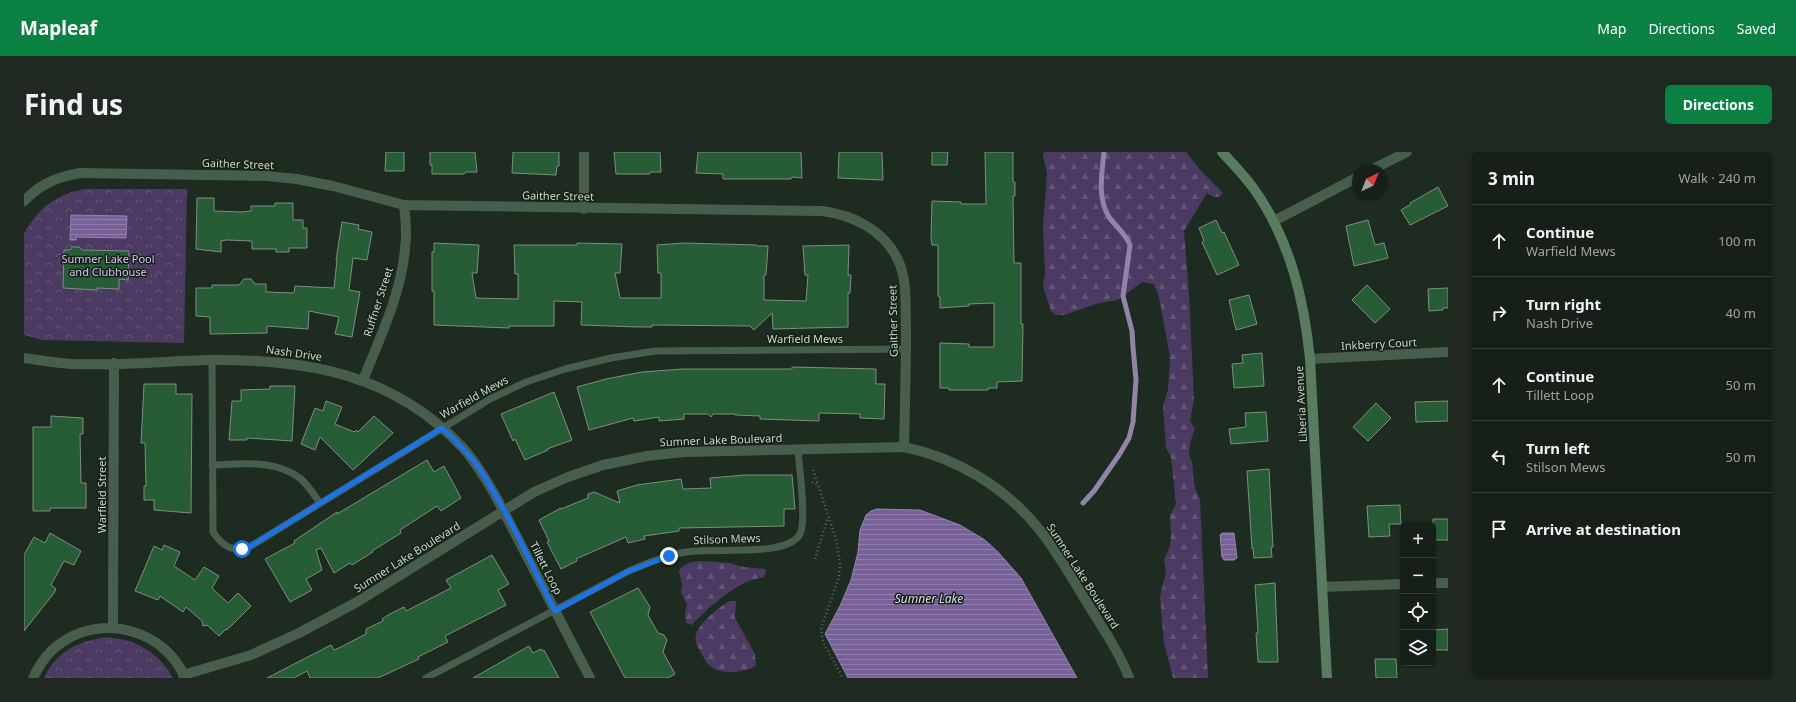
<!DOCTYPE html>
<meta charset="utf-8">
<style>
:root{--surface:#162018;--page:#1f2821;--text:#f1f3f6;--muted:#9ea3a2;--line:#353e37;--accent:#0b8043}
body{margin:0;font-family:"Noto Sans",sans-serif;background:var(--page);color:var(--text)}
.controls{position:absolute;right:12px;bottom:12px;display:grid;overflow:hidden;border-radius:6px;box-shadow:0 1px 3px #0004}
.controls button{width:36px;height:36px;display:grid;place-items:center;padding:0;border:0;border-bottom:1px solid var(--line);background:var(--surface);color:var(--text);font:20px sans-serif}
.compass{position:absolute;left:1328px;top:12px;width:36px;height:36px;border-radius:50%;background:var(--surface);box-shadow:0 1px 3px #0004;rotate:43deg}
.stop{position:absolute;width:12px;height:12px;margin:-9px;border:3px solid #1a73e8;border-radius:50%;background:#fff}
.stop.end{background:#1a73e8;border-color:#fff;box-shadow:0 1px 4px #0008}
.list{margin:0;padding:0;list-style:none}
h2{display:flex;justify-content:space-between;align-items:center;height:52px;margin:0;padding:0 16px;font-size:17px}
h2 small{font-size:13px;font-weight:400;color:var(--muted)}
.list li{display:grid;grid-template-columns:26px 1fr auto;gap:12px;align-items:center;box-sizing:border-box;height:72px;padding:0 16px;border-top:1px solid var(--line)}
.list b{display:block;font-size:15px;white-space:nowrap}
.list p{margin:0;font-size:13px;white-space:nowrap;color:var(--muted)}
.list em{font-size:13px;font-style:normal;color:var(--muted)}
.icon{flex:none;width:22px;height:22px;fill:none;stroke:currentColor;stroke-width:2;stroke-linecap:round;stroke-linejoin:round}
.map{position:relative;flex:none;width:1424px;height:526px;overflow:hidden;border-radius:6px}
header{display:flex;align-items:center;gap:24px;box-sizing:border-box;height:56px;padding:0 20px;background:var(--accent);color:#fff}
header strong{font-size:19px}
nav{display:flex;gap:22px;margin-inline-start:auto;font-size:14px}
.intro{display:flex;align-items:center;justify-content:space-between;box-sizing:border-box;height:96px;padding:0 24px}
h1{margin:0;font-size:28px}
.button{padding:10px 18px;border-radius:6px;background:var(--accent);color:#fff;font-size:14px;font-weight:700}
main{display:flex;gap:24px;padding:0 24px}
aside{flex:1;background:var(--surface);border-radius:6px;box-shadow:0 1px 3px #0004}
.map>svg:first-child{display:block}
.forest{fill:url(#forest-firs)}
.park{fill:url(#park-crowns)}
.water{fill:url(#water-rules);stroke:#9284a8}
.lines{fill:none;stroke-linecap:round;stroke-linejoin:round}
.stream{stroke:#9284a8;stroke-width:5}
.building{fill:#265d36;stroke:#7f8e81}
.path{stroke:#5d695f;stroke-width:2.5;stroke-dasharray:1 3;stroke-linecap:butt}
.service{stroke:#485e4c;stroke-width:7}
.minor{stroke:#485e4c;stroke-width:10}
.secondary{stroke:#597c60;stroke-width:10}
.route{stroke:#1a73e8;stroke-width:5}
.labels{text-anchor:middle;stroke-width:3;stroke-linejoin:round;paint-order:stroke}
.street-label{font-size:11px;fill:#cdd5ce;stroke:#142117}
.park-label{font-size:11px;fill:#d6c3f4;stroke:#142117}
.water-label{font-size:12px;font-style:italic;fill:#e0d3f5;stroke:#142117}
</style>
<header>
<strong>Mapleaf</strong>
<nav><a>Map</a><a>Directions</a><a>Saved</a></nav>
</header>
<div class="intro"><h1>Find us</h1><a class="button">Directions</a></div>
<main>
<div class="map">
<svg width="1424" height="526" viewBox="0 0 1424 526">
<defs>
<pattern id="forest-firs" width="22" height="20" patternUnits="userSpaceOnUse"><rect width="22" height="20" fill="#4b3b62"/><path d="M5 1l3.5 6h-7zM16 11l3.5 6h-7z" fill="#645677"/></pattern>
<pattern id="park-crowns" width="20" height="18" patternUnits="userSpaceOnUse"><rect width="20" height="18" fill="#4b3b62"/><path d="M2 6a3 3 0 1 1 6 0M12 15a3 3 0 1 1 6 0" fill="none" stroke="#645677"/></pattern>
<pattern id="water-rules" width="6" height="5" patternUnits="userSpaceOnUse"><rect width="6" height="5" fill="#786198"/><path d="M0 2.5h6" fill="none" stroke="#907eaa"/></pattern>
</defs>
<rect width="100%" height="100%" fill="#1e2b20"/>
<!-- forest -->
<path class="forest" d="M 1020,0 L 1162,0 L 1177,19 L 1199,41 L 1195,45 L 1190,45 L 1183,41 L 1160,79 L 1165,142 L 1170,248 L 1166,269 L 1171,277 C 1168,284 1165,293 1165,301 C 1165,304 1167,307 1168,310 C 1170,325 1168,333 1176,347 L 1184,526 L 1149,526 L 1140,491 L 1136,445 L 1142,420 L 1140,408 L 1146,394 L 1147,381 L 1146,363 L 1152,352 L 1147,305 L 1142,296 L 1139,254 L 1144,238 L 1146,205 L 1135,145 L 1130,132 L 1118,130 L 1094,148 L 1075,151 L 1040,163 L 1032,163 L 1027,159 L 1019,134 L 1021,121 L 1019,74 L 1023,21 L 1019,4 Z
M 675,409 L 706,411 L 720,415 L 741,417 L 742,420 L 740,425 C 735,426 730,427 725,429 C 707,436 681,458 668,473 L 662,471 L 661,460 L 663,453 L 657,440 L 658,433 L 655,419 C 659,412 667,410 675,409 Z
M 705,449 L 712,449 L 711,466 L 731,502 L 732,514 C 719,521 694,524 683,511 C 681,508 679,504 677,501 C 674,495 670,490 672,483 C 675,470 695,456 705,449 Z"/>
<!-- park -->
<path class="park" d="M 62,37 L 163,37 L 160,191 L 18,188 L 0,183 L 0,82 C 13,57 33,41 62,37 Z
M 81,485 C 111,487 134,499 149,526 L 20,526 C 32,500 53,490 81,485 Z"/>
<!-- water -->
<path class="water" d="M 47,63 L 103,64 L 102,86 L 52,85 L 52,88 L 46,88 Z
M 853,357 L 896,358 L 936,373 L 961,388 L 974,400 L 997,426 L 1053,526 L 824,526 L 801,482 L 816,454 L 827,428 L 834,400 L 836,378 L 842,363 L 847,359 Z
M 1198,381 L 1210,381 L 1213,406 L 1210,408 L 1200,408 L 1198,405 L 1196,383 Z"/>
<g class="lines">
<!-- stream -->
<path class="stream" d="M 1059,351 L 1070,339 L 1095,303 L 1105,286 L 1109,270 L 1112,228 L 1109,195 L 1108,179 L 1099,144 L 1106,93 C 1102,82 1092,75 1085,65 C 1073,46 1078,21 1080,0"/>
</g>
<!-- building -->
<path class="building" d="M 362,0 L 380,0 L 380,19 L 361,19 Z
M 406,0 L 451,0 L 453,20 L 442,20 L 440,22 L 408,22 L 408,13 L 406,13 Z
M 489,0 L 535,0 L 535,14 L 533,14 L 532,23 L 488,21 Z
M 590,0 L 636,0 L 637,20 L 627,20 L 625,22 L 592,22 Z
M 674,0 L 777,0 L 778,26 L 768,25 L 767,27 L 699,27 L 699,22 L 672,21 Z
M 815,0 L 858,0 L 859,28 L 814,26 Z
M 908,0 L 924,0 L 923,13 L 908,13 Z
M 961,0 L 989,0 L 989,30 L 991,30 L 991,44 L 989,44 L 990,111 L 997,111 L 997,172 L 999,172 L 998,229 L 973,230 L 973,236 L 964,236 L 964,238 L 925,238 L 925,236 L 916,236 L 916,191 L 945,192 L 945,195 L 970,195 L 970,151 L 945,152 L 945,154 L 916,156 L 916,145 L 914,144 L 914,93 L 908,93 L 907,86 L 908,49 L 937,50 L 937,52 L 962,52 Z
M 1414,35 L 1424,54 L 1386,73 L 1377,58 L 1387,52 L 1386,51 Z
M 173,46 L 190,46 L 190,59 L 217,60 L 227,59 L 227,54 L 251,54 L 251,51 L 269,51 L 269,68 L 279,68 L 279,76 L 283,76 L 283,96 L 265,96 L 265,100 L 252,100 L 252,97 L 228,97 L 228,89 L 203,88 L 197,89 L 197,100 L 172,97 Z
M 1192,68 L 1198,81 L 1200,80 L 1215,113 L 1193,123 L 1178,90 L 1180,89 L 1175,76 Z
M 1344,68 L 1351,93 L 1360,91 L 1364,106 L 1330,114 L 1322,74 Z
M 318,70 L 335,73 L 334,77 L 348,80 L 343,108 L 329,106 L 325,138 L 336,140 L 328,185 L 311,182 L 315,165 L 285,159 L 284,177 L 243,174 L 243,181 L 186,182 L 186,165 L 172,164 L 172,136 L 188,136 L 188,133 L 215,133 L 220,127 L 227,127 L 231,132 L 242,132 L 242,140 L 270,141 L 271,134 L 310,136 L 313,108 L 312,108 Z
M 410,91 L 455,93 L 453,121 L 448,121 L 452,146 L 494,147 L 494,122 L 491,122 L 490,93 L 553,93 L 553,91 L 598,92 L 596,121 L 591,121 L 596,146 L 637,146 L 637,121 L 634,121 L 633,93 L 660,91 L 732,93 L 734,94 L 744,94 L 742,123 L 740,123 L 740,148 L 782,149 L 784,123 L 781,123 L 779,94 L 825,93 L 824,123 L 827,123 L 826,141 L 824,141 L 824,175 L 749,177 L 748,161 L 730,178 L 726,174 L 628,173 L 628,175 L 614,175 L 557,173 L 558,150 L 530,149 L 530,174 L 485,174 L 485,176 L 410,173 L 410,139 L 408,139 L 408,100 L 410,100 Z
M 48,95 L 55,95 L 58,98 L 105,99 L 104,128 L 95,127 L 95,137 L 73,136 L 73,138 L 39,136 L 40,98 L 46,98 Z
M 1343,133 L 1366,157 L 1351,171 L 1328,148 Z
M 1424,136 L 1424,156 L 1419,156 L 1419,158 L 1405,159 L 1404,137 Z
M 1225,143 L 1233,172 L 1212,178 L 1205,148 Z
M 1238,201 L 1240,234 L 1210,236 L 1208,212 L 1219,211 L 1218,203 Z
M 768,215 L 852,217 L 852,232 L 861,232 L 860,267 L 836,266 L 836,262 L 795,261 L 795,269 L 736,267 L 736,264 L 711,263 L 711,262 L 689,262 L 687,265 L 684,262 L 660,262 L 660,267 L 635,269 L 635,265 L 610,269 L 609,266 L 565,278 L 553,235 L 582,227 L 618,220 L 659,217 L 768,217 Z
M 120,232 L 152,232 L 152,242 L 168,242 L 167,361 L 130,358 L 130,348 L 120,348 L 120,334 L 122,334 L 121,291 L 117,291 Z
M 246,234 L 271,234 L 268,289 L 223,286 L 223,288 L 205,288 L 208,249 L 217,249 L 217,238 L 246,237 Z
M 530,240 L 548,288 L 523,297 L 524,298 L 501,308 L 491,287 L 489,289 L 477,262 Z
M 302,249 L 318,255 L 311,272 L 330,280 L 332,278 L 334,280 L 350,264 L 369,281 L 329,318 L 296,285 L 291,298 L 277,292 L 291,256 L 299,259 Z
M 1424,249 L 1424,269 L 1392,270 L 1391,250 Z
M 1352,251 L 1367,266 L 1344,289 L 1329,275 Z
M 1242,260 L 1244,289 L 1207,292 L 1205,277 L 1222,275 L 1221,261 Z
M 27,264 L 59,266 L 59,282 L 56,282 L 57,331 L 62,331 L 62,356 L 26,356 L 26,359 L 9,359 L 9,275 L 27,275 Z
M 403,308 L 410,320 L 420,314 L 437,346 L 417,359 L 413,354 L 376,378 L 377,381 L 348,399 L 349,400 L 328,413 L 326,411 L 310,421 L 297,396 L 292,398 L 298,418 L 282,427 L 288,438 L 266,450 L 241,407 L 271,391 L 270,389 L 313,360 L 313,362 Z
M 1245,317 L 1249,395 L 1247,395 L 1248,405 L 1230,406 L 1229,396 L 1228,397 L 1223,319 Z
M 721,323 L 768,323 L 771,357 L 760,357 L 760,374 L 655,376 L 655,379 L 620,384 L 621,387 L 604,391 L 602,385 L 552,407 L 553,409 L 537,417 L 523,390 L 525,389 L 515,368 L 537,356 L 537,357 L 564,346 L 564,342 L 570,340 L 596,351 L 593,339 L 613,333 L 657,327 L 659,337 L 687,336 L 686,326 Z
M 1376,353 L 1377,372 L 1365,372 L 1366,384 L 1345,385 L 1343,354 Z
M 1409,367 L 1424,367 L 1424,388 L 1409,388 Z
M 26,381 L 57,399 L 50,413 L 40,409 L 27,433 L 32,437 L 30,441 L 0,479 L 0,403 L 10,385 L 21,391 Z
M 140,393 L 156,400 L 150,414 L 171,428 L 180,415 L 195,424 L 188,436 L 204,451 L 214,441 L 227,454 L 203,478 L 202,477 L 195,484 L 183,473 L 179,474 L 178,469 L 162,455 L 159,460 L 136,444 L 134,448 L 111,439 L 130,394 L 138,398 Z
M 468,403 L 485,432 L 474,438 L 482,453 L 421,484 L 424,490 L 394,505 L 395,507 L 354,526 L 286,526 L 283,519 L 270,526 L 243,526 L 307,493 L 310,498 L 317,495 L 342,482 L 342,477 L 359,469 L 358,467 L 366,462 L 380,455 L 382,459 L 427,436 L 422,428 Z
M 1251,431 L 1254,510 L 1234,510 L 1232,481 L 1234,481 L 1231,433 Z
M 614,436 L 626,455 L 624,463 L 634,481 L 640,483 L 643,488 L 639,500 L 651,522 L 644,526 L 601,526 L 566,460 Z
M 1424,477 L 1424,498 L 1412,498 L 1411,478 Z
M 505,494 L 509,501 L 517,497 L 518,499 L 520,498 L 535,526 L 449,526 Z
M 1351,507 L 1372,507 L 1373,526 L 1352,526 Z"/>
<g class="lines">
<!-- path -->
<path class="path" d="M 111,123 L 135,124
M 789,318 L 794,332
M 788,330 L 794,333 L 812,387 L 816,411 L 815,425 L 797,477 L 799,490 L 819,526
M 791,407 L 804,365"/>
<!-- service -->
<path class="service" d="M 188,208 L 189,380 C 200,396 208,400 227,394 L 466,247 L 502,230 L 541,217 L 587,206 L 631,199 L 882,197
M 188,313 C 218,312 252,307 277,327 C 284,333 290,343 296,351
M 402,526 L 605,419 C 623,411 643,403 662,400 C 689,395 763,406 776,382 C 783,369 775,314 774,297"/>
<!-- minor -->
<path class="minor" d="M 1347,18 L 1383,0
M 0,49 C 16,32 33,25 56,21 L 243,24 L 273,27 L 309,34 L 380,53 L 798,59 C 829,63 860,78 874,108 C 884,129 881,154 882,177 C 882,216 881,256 880,295
M 560,57 L 560,0
M 1250,69 L 1334,25
M 0,206 C 16,208 32,211 48,212 C 94,214 141,209 187,208 C 284,207 370,222 439,296 C 451,309 460,325 470,341 L 566,526
M 1286,207 L 1424,200
M 339,228 C 356,186 377,142 381,97 C 383,82 382,68 380,53
M 1409,431 L 1424,431
M 1299,435 L 1379,432
M 89,476 L 90,211
M 159,523 L 227,503 L 275,481 L 333,450 L 510,340 L 544,325 L 579,313 L 623,304 L 660,300 L 880,295 C 933,306 981,335 1015,377 C 1033,399 1047,425 1062,449 C 1077,474 1095,499 1105,526
M 9,526 C 16,511 25,498 40,489 C 81,462 142,479 161,526"/>
<!-- secondary -->
<path class="secondary" d="M 1198,0 C 1209,12 1221,24 1230,37 C 1266,88 1280,147 1286,207 L 1303,526"/>
</g>
<g class="lines">
<!-- route -->
<path class="route" d="M 218,397 L 227,394 L 418,276 C 431,288 445,301 455,316 C 484,360 507,412 531,459 L 605,419 L 645,404"/>
</g>
<g class="labels">
<!-- street labels -->
<g class="street-label">
<text transform="translate(214 12) rotate(2)" y="4">Gaither Street</text>
<text transform="translate(534 44) rotate(1)" y="4">Gaither Street</text>
<text transform="translate(354 150) rotate(-72)" y="4">Ruffner Street</text>
<text transform="translate(869 169) rotate(-91)" y="4">Gaither Street</text>
<text x="781" y="191">Warfield Mews</text>
<text transform="translate(1355 192) rotate(-3)" y="4">Inkberry Court</text>
<text transform="translate(270 201) rotate(8)" y="4">Nash Drive</text>
<text transform="translate(450 245) rotate(-29)" y="4">Warfield Mews</text>
<text transform="translate(1277 252) rotate(-93)" y="4">Liberia Avenue</text>
<text transform="translate(697 288) rotate(-2)" y="4">Sumner Lake Boulevard</text>
<text transform="translate(78 343) rotate(-90)" y="4">Warfield Street</text>
<text transform="translate(703 387) rotate(-2)" y="4">Stilson Mews</text>
<text transform="translate(383 405) rotate(-32)" y="4">Sumner Lake Boulevard</text>
<text transform="translate(522 416) rotate(63)" y="4">Tillett Loop</text>
<text transform="translate(1059 424) rotate(57)" y="4">Sumner Lake Boulevard</text>
</g>
<!-- park labels -->
<g class="park-label">
<text x="84" y="111">Sumner Lake Pool<tspan x="84" dy="13">and Clubhouse</tspan></text>
</g>
<!-- water labels -->
<g class="water-label">
<text x="905" y="451">Sumner Lake</text>
</g>
</g>
</svg>
<div class="controls">
<button>+</button>
<button>−</button>
<button><svg class="icon" aria-label="locate" viewBox="0 0 24 24"><circle cx="12" cy="12" r="6"/><path d="M12 2v4M12 18v4M2 12h4M18 12h4"/></svg></button>
<button><svg class="icon" aria-label="layers" viewBox="0 0 24 24"><path d="M12 4l9 5-9 5-9-5zM3 14l9 5 9-5"/></svg></button>
</div>
<svg class="compass" viewBox="-18 -18 36 36"><path d="M0-13l5 13h-10z" fill="#e53935"/><path d="M0 13l5-13h-10z" fill="#9ea3a2"/></svg>
<div class="stop" style="left:218px;top:397px"></div>
<div class="stop end" style="left:645px;top:404px"></div>
</div>
<aside>
<h2>3 min<small>Walk · 240 m</small></h2>
<ul class="list">
<li><svg class="icon" aria-label="ahead" viewBox="0 0 24 24"><path d="M12 20V5M6 11l6-6 6 6"/></svg><div><b>Continue</b><p>Warfield Mews</p></div><em>100 m</em></li>
<li><svg class="icon" aria-label="right" viewBox="0 0 24 24"><path d="M7 20v-9h11M14 6l5 5-5 5"/></svg><div><b>Turn right</b><p>Nash Drive</p></div><em>40 m</em></li>
<li><svg class="icon" aria-label="ahead" viewBox="0 0 24 24"><path d="M12 20V5M6 11l6-6 6 6"/></svg><div><b>Continue</b><p>Tillett Loop</p></div><em>50 m</em></li>
<li><svg class="icon" aria-label="left" viewBox="0 0 24 24"><path d="M17 20v-9H6M10 6l-5 5 5 5"/></svg><div><b>Turn left</b><p>Stilson Mews</p></div><em>50 m</em></li>
<li><svg class="icon" aria-label="arrive" viewBox="0 0 24 24"><path d="M6 21V4h12l-3 4 3 4H6"/></svg><div><b>Arrive at destination</b></div></li>
</ul>
</aside>
</main>
